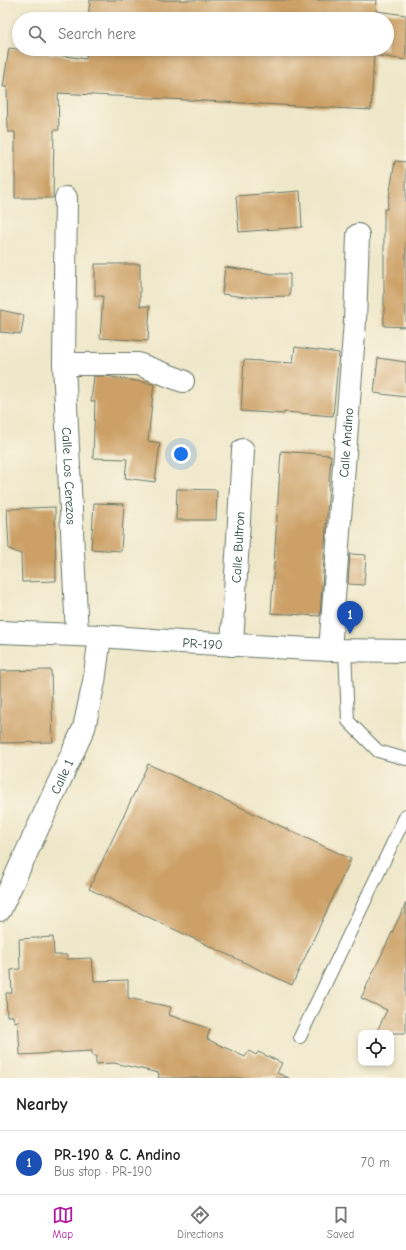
<!DOCTYPE html>
<meta charset="utf-8">
<style>
:root{--surface:#fff;--page:#f6f6f6;--text:#222;--muted:#767676;--line:#e0e0e0;--accent:#b5179e}
body{margin:0;font-family:"Comic Neue",sans-serif;background:var(--page);color:var(--text)}
.controls{position:absolute;right:12px;bottom:12px;display:grid;overflow:hidden;border-radius:8px;box-shadow:0 2px 6px #0003}
.controls button{width:36px;height:36px;display:grid;place-items:center;padding:0;border:0;border-bottom:1px solid var(--line);background:var(--surface);color:var(--text);font:20px sans-serif}
.you{position:absolute;left:181px;top:454px;width:14px;height:14px;margin:-10px;border:3px solid #fff;border-radius:50%;background:#1a73e8;box-shadow:0 0 0 6px #1a73e833}
.badge{display:grid;place-items:center;width:26px;height:26px;border-radius:50%;background:var(--accent);color:#fff;font-size:13px;font-weight:700}
.pin{position:absolute;translate:-50% -33px;filter:drop-shadow(0 1px 2px #0008)}
.pin::after{content:'';position:absolute;top:21px;width:14px;height:12px;background:inherit;clip-path:polygon(0 0,100% 0,50% 100%)}
.list{margin:0;padding:0;list-style:none}
h2{display:flex;justify-content:space-between;align-items:center;height:52px;margin:0;padding:0 16px;font-size:17px}
h2 small{font-size:13px;font-weight:400;color:var(--muted)}
.list li{display:grid;grid-template-columns:26px 1fr auto;gap:12px;align-items:center;box-sizing:border-box;height:64px;padding:0 16px;border-top:1px solid var(--line)}
.list b{display:block;font-size:15px;white-space:nowrap}
.list p{margin:0;font-size:13px;white-space:nowrap;color:var(--muted)}
.list em{font-size:13px;font-style:normal;color:var(--muted)}
.icon{flex:none;width:22px;height:22px;fill:none;stroke:currentColor;stroke-width:2;stroke-linecap:round;stroke-linejoin:round}
.map{position:relative;flex:none;width:406px;height:1078px;overflow:hidden}
.search{position:absolute;background:var(--surface);box-shadow:0 2px 6px #0003;left:12px;right:12px;top:12px;height:44px;display:flex;align-items:center;gap:10px;box-sizing:border-box;padding:0 14px;border-radius:22px;color:var(--muted);font-size:15px}
.sheet{height:116px;background:var(--surface)}
nav{display:flex;justify-content:space-around;align-items:center;box-sizing:border-box;height:56px;border-top:1px solid var(--line);background:var(--surface);font-size:11px;color:var(--muted)}
nav a{display:grid;justify-items:center;gap:2px}
nav .on{color:var(--accent)}
.map>svg:first-child{display:block}
.building{fill:#cca066}
.lines{fill:none;stroke-linecap:round;stroke-linejoin:round}
.service-casing{stroke:#677868;stroke-width:14}
.minor-casing{stroke:#677868;stroke-width:24}
.tertiary-casing{stroke:#677868;stroke-width:24}
.service{stroke:#fff;stroke-width:12}
.minor{stroke:#fff;stroke-width:22}
.tertiary{stroke:#fff;stroke-width:22}
.labels{text-anchor:middle;stroke-width:4;stroke-linejoin:round;paint-order:stroke}
.street-label{font-size:13px;fill:#1f3d34;stroke:#fcf5e5}
</style>
<div class="map">
<svg width="406" height="1078" viewBox="0 0 406 1078">
<rect width="100%" height="100%" fill="#fcf5e5"/>
<filter id="ink" filterUnits="userSpaceOnUse"><feTurbulence type="fractalNoise" baseFrequency=".025" numOctaves="2"/><feDisplacementMap in="SourceGraphic" scale="8" xChannelSelector="R" yChannelSelector="G"/><feConvolveMatrix kernelMatrix="1 2 1 2 8 2 1 2 1" color-interpolation-filters="sRGB"/></filter>
<filter id="wash" filterUnits="userSpaceOnUse"><feTurbulence type="fractalNoise" baseFrequency=".012" numOctaves="4" result="noise"/><feDisplacementMap in="SourceGraphic" scale="16" xChannelSelector="R" yChannelSelector="G"/><feGaussianBlur stdDeviation="0.9" result="paint"/><feColorMatrix in="noise" values="0 0 0 0 0 0 0 0 0 0 0 0 0 0 0 0 0 1.4 0 .05"/><feComposite in="paint" operator="in"/></filter>
<g filter="url(#wash)">
<rect width="100%" height="100%" fill="#eee7c9"/>
<g id="blocks">
<!-- building -->
<path class="building" d="M 90,0 L 377,0 L 376,11 L 406,15 L 406,60 L 374,55 L 371,110 L 58,93 L 59,130 L 54,130 L 53,198 L 15,198 L 15,132 L 8,132 L 7,87 L 3,87 L 9,48 L 86,59 L 87,49 L 387,49 L 387,19 L 88,19 Z
M 395,161 L 406,162 L 406,327 L 384,326 L 384,209 L 387,209 Z
M 300,191 L 302,227 L 239,232 L 236,196 Z
M 95,264 L 140,264 L 140,306 L 150,306 L 148,341 L 100,338 L 103,296 L 95,296 Z
M 225,267 L 273,274 L 290,274 L 290,296 L 247,297 L 222,294 Z
M 0,310 L 24,315 L 21,334 L 0,332 Z
M 295,347 L 339,353 L 333,416 L 284,412 L 284,414 L 241,411 L 244,360 L 293,363 Z
M 378,358 L 406,362 L 406,397 L 374,393 Z
M 94,376 L 106,376 L 154,384 L 148,441 L 160,443 L 155,482 L 125,478 L 127,459 L 93,458 L 95,401 L 91,401 Z
M 281,451 L 331,455 L 320,616 L 271,613 Z
M 177,489 L 217,490 L 216,520 L 176,520 Z
M 94,503 L 124,504 L 121,551 L 91,549 Z
M 55,507 L 56,581 L 22,582 L 21,554 L 9,549 L 7,509 Z
M 350,554 L 366,555 L 364,585 L 348,584 Z
M 51,670 L 53,742 L 0,743 L 0,671 Z
M 148,764 L 351,859 L 292,985 L 89,889 Z
M 406,903 L 406,1033 L 376,1033 L 387,1010 L 361,998 Z
M 53,937 L 54,955 L 67,955 L 67,959 L 92,958 L 94,981 L 128,980 L 128,998 L 171,1007 L 169,1015 L 210,1029 L 207,1039 L 245,1057 L 249,1051 L 256,1055 L 258,1052 L 282,1063 L 277,1073 L 289,1078 L 158,1078 L 159,1073 L 114,1063 L 96,1064 L 96,1056 L 92,1056 L 92,1051 L 20,1055 L 18,1021 L 14,1022 L 13,1016 L 7,1016 L 6,993 L 12,993 L 11,970 L 20,969 L 19,939 Z"/>
</g>
</g>
<g filter="url(#ink)">
<use href="#blocks" fill-opacity="0" stroke="#677868" stroke-width="1"/>
<g class="lines">
<!-- service casing -->
<g class="service-casing">
<path id="service" d="M 345,649 L 348,721 L 378,751 L 406,759
M 300,1037 L 406,815"/>
</g>
<!-- minor casing -->
<g class="minor-casing">
<g id="minor">
<path id="s1" d="M 66,198 L 64,364 L 77,635"/>
<path d="M 64,364 L 138,364 L 183,381"/>
<path id="s2" d="M 232,645 L 243,450"/>
<path id="s3" d="M 330,650 L 355,321 L 358,235"/>
<path id="s4" d="M 0,910 L 84,728 L 94,682 L 100,636"/>
</g>
</g>
<!-- tertiary casing -->
<g class="tertiary-casing">
<g id="tertiary">
<path id="s5" d="M 0,632 L 100,636 L 181,642 L 330,650 L 406,651"/>
</g>
</g>
<!-- service -->
<use href="#service" class="service"/>
<!-- minor -->
<use href="#minor" class="minor"/>
<!-- tertiary -->
<use href="#tertiary" class="tertiary"/>
</g>
</g>
<g class="labels">
<!-- street labels -->
<g class="street-label">
<text dy="5" stroke="none"><textPath href="#s3" startOffset="208">Calle Andino</textPath></text>
<text dy="5" stroke="none"><textPath href="#s1" startOffset="278">Calle Los Cerezos</textPath></text>
<text dy="5" stroke="none"><textPath href="#s2" startOffset="98">Calle Bultron</textPath></text>
<text dy="5" stroke="none"><textPath href="#s5" startOffset="203">PR-190</textPath></text>
<text dy="5" stroke="none"><textPath href="#s4" startOffset="147">Calle 1</textPath></text>
</g>
</g>
</svg>
<div class="controls">
<button><svg class="icon" aria-label="locate" viewBox="0 0 24 24"><circle cx="12" cy="12" r="6"/><path d="M12 2v4M12 18v4M2 12h4M18 12h4"/></svg></button>
</div>
<div class="you"></div>
<div class="pin badge" style="left:350px;top:634px;background:#1a4fb4">1</div>
<div class="search"><svg class="icon" aria-label="search" viewBox="0 0 24 24"><circle cx="10" cy="10" r="6"/><path d="M15 15l6 6"/></svg>Search here</div>
</div>
<section class="sheet">
<h2>Nearby<small></small></h2>
<ul class="list">
<li><span class="badge" style="background:#1a4fb4">1</span><div><b>PR-190 &amp; C. Andino</b><p>Bus stop · PR-190</p></div><em>70 m</em></li>
</ul>
</section>
<nav>
<a class="on"><svg class="icon" aria-label="map" viewBox="0 0 24 24"><path d="M3 6l6-2 6 2 6-2v14l-6 2-6-2-6 2zM9 4v14M15 6v14"/></svg>Map</a>
<a><svg class="icon" aria-label="directions" viewBox="0 0 24 24"><path d="M12 3l9 9-9 9-9-9zM9 14v-3h6M13 9l2 2-2 2"/></svg>Directions</a>
<a><svg class="icon" aria-label="saved" viewBox="0 0 24 24"><path d="M7 4h10v16l-5-4-5 4z"/></svg>Saved</a>
</nav>
